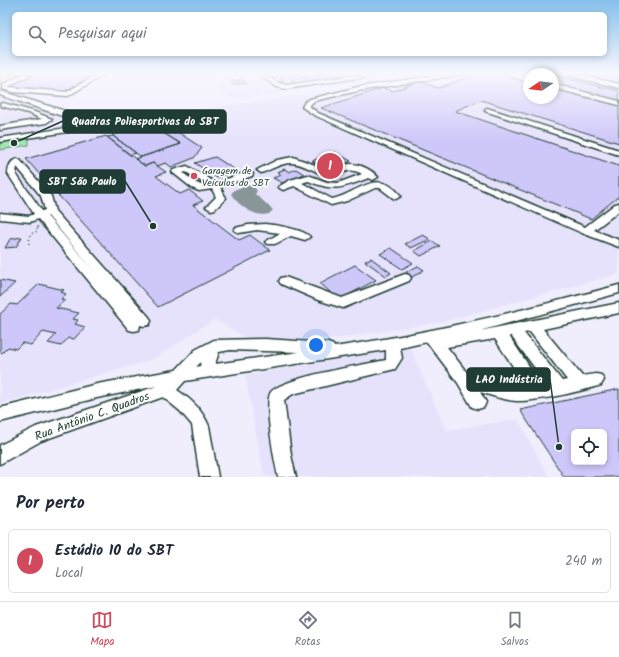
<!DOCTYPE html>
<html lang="pt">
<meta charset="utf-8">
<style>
:root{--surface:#fff;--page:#f6f6f7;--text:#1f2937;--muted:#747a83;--line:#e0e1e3;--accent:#d1495b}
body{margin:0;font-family:Kalam,sans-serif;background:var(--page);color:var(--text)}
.controls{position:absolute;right:12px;bottom:12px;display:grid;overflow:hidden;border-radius:6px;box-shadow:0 2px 6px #0003}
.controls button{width:36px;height:36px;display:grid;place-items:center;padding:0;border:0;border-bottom:1px solid var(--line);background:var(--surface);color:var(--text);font:20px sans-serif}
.compass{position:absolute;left:523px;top:68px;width:36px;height:36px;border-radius:50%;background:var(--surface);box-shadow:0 2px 6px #0003;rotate:257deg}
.you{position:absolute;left:316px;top:345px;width:14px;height:14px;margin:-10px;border:3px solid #fff;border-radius:50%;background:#1a73e8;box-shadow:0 0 0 6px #1a73e833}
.badge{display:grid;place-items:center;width:26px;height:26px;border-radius:50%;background:var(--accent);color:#fff;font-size:13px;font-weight:700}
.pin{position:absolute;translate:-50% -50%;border:2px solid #fff;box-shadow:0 1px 4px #0006}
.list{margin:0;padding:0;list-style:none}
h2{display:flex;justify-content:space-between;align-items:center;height:52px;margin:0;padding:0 16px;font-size:17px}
h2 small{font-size:13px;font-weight:400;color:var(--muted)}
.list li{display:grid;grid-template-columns:26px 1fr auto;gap:12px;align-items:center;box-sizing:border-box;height:64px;margin:0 8px 8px;padding:0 8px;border:1px solid var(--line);border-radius:6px}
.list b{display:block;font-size:15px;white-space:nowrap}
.list p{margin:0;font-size:13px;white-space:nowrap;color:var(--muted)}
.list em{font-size:13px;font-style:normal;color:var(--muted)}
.icon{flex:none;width:22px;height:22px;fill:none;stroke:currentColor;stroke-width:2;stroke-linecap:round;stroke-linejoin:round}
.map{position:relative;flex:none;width:619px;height:477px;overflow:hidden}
.search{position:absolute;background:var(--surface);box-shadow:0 2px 6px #0003;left:12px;right:12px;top:12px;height:44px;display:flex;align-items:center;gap:10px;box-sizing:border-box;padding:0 14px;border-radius:6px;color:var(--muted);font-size:15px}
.sheet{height:124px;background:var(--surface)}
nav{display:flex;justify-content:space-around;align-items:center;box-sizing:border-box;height:56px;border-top:1px solid var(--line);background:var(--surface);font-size:11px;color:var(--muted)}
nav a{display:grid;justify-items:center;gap:2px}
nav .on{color:var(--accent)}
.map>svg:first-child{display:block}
.built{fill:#e6e2fc}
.green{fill:#a1e7b4;stroke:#609274}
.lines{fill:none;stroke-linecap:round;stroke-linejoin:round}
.taxiway{fill:#889698;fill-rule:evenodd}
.building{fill:#cec7f9;stroke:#1f3d34;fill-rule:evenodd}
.minor-casing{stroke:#1f3d34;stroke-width:3}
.major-casing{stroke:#1f3d34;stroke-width:3}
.highway-casing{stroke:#1f3d34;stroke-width:3}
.path{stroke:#1f3d34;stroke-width:1.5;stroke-dasharray:1 3;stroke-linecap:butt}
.minor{fill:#fff;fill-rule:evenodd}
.major{fill:#fae180;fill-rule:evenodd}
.highway{fill:#fae180;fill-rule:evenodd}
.poi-dot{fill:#d1495b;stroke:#fff;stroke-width:1.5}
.labels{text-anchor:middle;stroke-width:3.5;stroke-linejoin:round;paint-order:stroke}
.poi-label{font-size:10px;fill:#1f3d34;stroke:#fff;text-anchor:start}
.near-street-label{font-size:12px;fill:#1f3d34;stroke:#fff}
.leader{fill:none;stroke:#1f3d34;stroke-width:1.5}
.callout-dot{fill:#1f3d34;stroke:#fff;stroke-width:1.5}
.callout{fill:#1f3d34;stroke:#1f3d34;stroke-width:1.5}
.callout-label{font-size:11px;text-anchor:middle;font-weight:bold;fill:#fff}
</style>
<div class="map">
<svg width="619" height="477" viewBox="0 0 619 477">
<rect width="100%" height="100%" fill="#f0eefd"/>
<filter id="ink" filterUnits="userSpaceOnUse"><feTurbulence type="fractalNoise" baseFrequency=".025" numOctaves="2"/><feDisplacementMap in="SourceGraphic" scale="8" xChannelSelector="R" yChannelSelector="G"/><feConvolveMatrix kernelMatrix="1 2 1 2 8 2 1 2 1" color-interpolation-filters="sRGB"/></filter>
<g filter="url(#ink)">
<!-- built -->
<path class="built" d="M 212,74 L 411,74 L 234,99 L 219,92 Z
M 446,74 L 529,74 L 529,98 L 553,98 L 553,74 L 619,74 L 619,274 L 441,322 L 341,338 L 249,340 L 215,319 L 154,359 L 0,404 L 0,92 L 103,123 Z
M 410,347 L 446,430 L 518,419 L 549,477 L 272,477 L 264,475 L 245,375 Z"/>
<!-- green -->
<path class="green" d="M 29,137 L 29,145 L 0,150 L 0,141 Z"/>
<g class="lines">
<!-- taxiway -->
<path class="taxiway" d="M 247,185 L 254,187 L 257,191 L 255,194 L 269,206 L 273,210 L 269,214 C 255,218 239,206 231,194 L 234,190 Z"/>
</g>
<!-- building -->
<path class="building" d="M 35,74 L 95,74 L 61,93 L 7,87 Z
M 276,74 L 345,74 L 349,77 L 310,81 L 307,78 L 292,80 L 296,84 L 283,86 L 279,82 L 284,81 Z
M 477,74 L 500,74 L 529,82 L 529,98 L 553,98 L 553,88 L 619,105 L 619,143 L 481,100 L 455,111 L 619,166 L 619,196 L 591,219 L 321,108 L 383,88 L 393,91 L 419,82 L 439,88 Z
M 573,74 L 619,74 L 619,84 Z
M 553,75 L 619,91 L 619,101 L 553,84 Z
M 244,80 L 247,83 L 233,84 L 231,81 Z
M 150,124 L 181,144 L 141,157 L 112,135 Z
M 167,125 L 202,148 L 194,158 L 171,167 L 166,163 L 157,166 L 153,163 L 145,166 L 135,159 L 181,144 L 155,128 Z
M 106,136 L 145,166 L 153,163 L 166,172 L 156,176 L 180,194 L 189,190 L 203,201 L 193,205 L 239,240 L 250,235 L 270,250 L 158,307 L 26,159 Z
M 113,136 L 136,153 L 130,155 L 107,137 Z
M 334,152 L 351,161 L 329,170 L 312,161 Z
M 215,157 L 237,171 L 217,178 L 195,163 Z
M 285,169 L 289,172 L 296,169 L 304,174 L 282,183 L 273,178 L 281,175 L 277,172 Z
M 423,235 L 430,239 L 411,248 L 405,244 Z
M 22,237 L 16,247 L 5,248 L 10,239 Z
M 432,241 L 440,246 L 421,256 L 414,251 Z
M 391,248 L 413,263 L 402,269 L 380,254 Z
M 371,258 L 391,273 L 386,276 L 365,261 Z
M 355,265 L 376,280 L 339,300 L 320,283 Z
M 418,266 L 424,270 L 412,277 L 406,272 Z
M 0,280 L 15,283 L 0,297 Z
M 39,284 L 64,290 L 61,292 L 66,294 L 61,299 L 65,300 L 56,308 L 79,313 L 73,319 L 78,320 L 75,324 L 85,327 L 74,339 L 68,338 L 61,346 L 48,343 L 56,335 L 43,332 L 31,345 L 22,343 L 16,349 L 8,347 L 2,353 L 0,352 L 0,314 L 11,304 L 17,305 Z
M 619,389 L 619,477 L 564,477 L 520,410 ZM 574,432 L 604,432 L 604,462 L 574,462 Z"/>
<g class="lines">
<!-- minor casing -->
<g class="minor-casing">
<path id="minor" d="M 23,74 L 31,74 L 8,87 L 67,92 L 97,74 L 105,74 L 68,96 L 13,92 L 3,89 L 4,84 Z
M 258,74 C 270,74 275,84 286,85 L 364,74 L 383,74 L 286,89 L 277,87 Z
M 446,74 L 464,74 L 358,91 L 314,101 L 309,106 L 318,113 L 585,227 L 615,204 L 619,203 L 619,211 L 594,230 L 619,240 L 619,247 L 582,233 L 314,115 L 302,107 L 305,102 L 310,99 L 358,87 Z
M 504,74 L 515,74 L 529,78 L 529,82 Z
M 563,74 L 576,74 L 619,84 L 619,88 Z
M 553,84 L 619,101 L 619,105 L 553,88 Z
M 0,91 L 88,118 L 94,123 L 91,128 L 81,130 L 0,142 L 0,138 L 80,126 L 86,124 L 0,95 Z
M 3,103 L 32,111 L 52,119 L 46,123 L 0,130 L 0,126 L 42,119 L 28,113 L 1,106 L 0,104 Z
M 487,108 L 619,150 L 619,155 L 485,111 L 485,109 Z
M 293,157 L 329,170 C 335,170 339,167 345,165 C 355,161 371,169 378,177 L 373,180 L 369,178 C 341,188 336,192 308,181 L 302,183 L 332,199 C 358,194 377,166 401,196 L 396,199 L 393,198 L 380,188 L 375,188 L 347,201 L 331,205 L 294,186 L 283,190 L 278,187 L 290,180 L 308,175 L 327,182 L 338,183 L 362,174 C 343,164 344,179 327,175 C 315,173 303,163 291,163 C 280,163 271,170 261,173 L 257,170 L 277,160 Z
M 17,159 L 20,160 L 51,196 L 55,211 L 149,317 L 151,321 L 149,325 L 144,326 L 140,325 L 139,330 L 134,331 L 129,330 L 38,219 L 30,222 L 0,219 L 0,213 L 29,216 L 34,214 L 8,174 C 8,168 10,161 17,159 ZM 17,167 L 41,196 L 45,210 L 42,211 L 16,174 ZM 47,216 L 48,216 L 95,272 Z
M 187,166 L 216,183 L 249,171 L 253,174 L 252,176 L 220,187 L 226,198 L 215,209 L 211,210 L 206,207 L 216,197 L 212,189 L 199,191 L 192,188 L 172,172 L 173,170 ZM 186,172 L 207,185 C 198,187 190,178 183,173 Z
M 265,224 C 275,225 304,229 310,237 L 305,240 L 291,236 L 275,244 L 267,244 L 265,242 L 280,233 L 257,230 L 239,233 L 234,230 L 235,228 L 248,225 Z
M 405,274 L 409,275 L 411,278 L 409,281 L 343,308 L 318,300 L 281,284 L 279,281 L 281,278 L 285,277 L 342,298 Z
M 619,285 L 619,293 L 479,331 L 619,303 L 619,313 L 543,329 L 582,376 L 596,374 L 601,375 L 604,380 L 601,385 C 582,391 536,402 516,401 C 504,400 492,396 480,392 L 486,402 L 484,407 L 478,409 L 472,407 L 458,383 L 427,342 L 400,348 L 402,358 L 395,369 L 301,392 L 293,394 L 284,400 L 291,455 L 296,477 L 278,477 C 275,463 263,402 271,392 C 284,377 363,365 386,360 L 386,350 L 185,381 L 177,390 C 192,400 202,410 209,426 L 218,477 L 200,477 L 192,425 L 180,411 L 163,397 L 41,441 L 0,464 L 0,445 L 36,427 L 157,386 L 97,398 L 0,422 L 0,408 L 97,384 L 176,370 L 195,350 L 214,340 L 265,339 L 328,343 L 333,345 L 334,347 C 431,333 525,310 619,285 ZM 530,332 L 567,380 L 562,381 L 524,333 ZM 509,336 L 511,336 L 547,384 L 517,387 L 494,383 L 468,374 L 447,347 L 495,339 L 516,371 L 502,370 L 497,372 L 494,376 L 497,380 C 509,385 528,388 535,375 ZM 230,350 L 299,352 L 215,364 L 219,352 ZM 201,362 L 200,366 L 196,367 Z"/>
</g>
<!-- major casing -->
<g class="major-casing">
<path id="major" d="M 11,74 L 20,74 L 0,84 L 0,79 Z"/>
</g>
<!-- highway casing -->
<g class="highway-casing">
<path id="highway" d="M 0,74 L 11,74 L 0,81 Z"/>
</g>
<!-- path -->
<path class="path" d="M 29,244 L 30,234 L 38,231 L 36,227 L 38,227"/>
<!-- minor -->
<use href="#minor" class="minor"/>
<!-- major -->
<use href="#major" class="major"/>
<!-- highway -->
<use href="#highway" class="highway"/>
</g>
</g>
<!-- sky -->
<linearGradient id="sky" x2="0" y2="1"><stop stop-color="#85c0ec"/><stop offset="0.52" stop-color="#f8f7fe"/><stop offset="1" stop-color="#f8f7fe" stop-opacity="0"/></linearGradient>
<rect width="619" height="141" fill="url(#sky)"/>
<!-- markers -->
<circle class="poi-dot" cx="194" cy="176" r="4"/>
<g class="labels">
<!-- poi labels -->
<g class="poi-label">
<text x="202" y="174">Garagem de<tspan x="202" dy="12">Veículos do SBT</tspan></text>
</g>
<!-- near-street labels -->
<g class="near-street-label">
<text transform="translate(92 416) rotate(-20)" y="4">Rua Antônio C. Quadros</text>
</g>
</g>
<!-- callouts -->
<path class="leader" d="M14 143L63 121M153 226L125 181M559 447L550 379"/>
<g class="callout-dot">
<circle cx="14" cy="143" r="4"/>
<circle cx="153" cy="226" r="4"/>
<circle cx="559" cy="447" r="4"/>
</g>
<g class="callout">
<rect x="63" y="110" width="163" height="23" rx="4"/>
<rect x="40" y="170" width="85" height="23" rx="4"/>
<rect x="467" y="368" width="83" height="23" rx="4"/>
</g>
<g class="callout-label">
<text x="145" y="125">Quadras Poliesportivas do SBT</text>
<text x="82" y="185">SBT São Paulo</text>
<text x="509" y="383">LAO Indústria</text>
</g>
</svg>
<div class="controls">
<button><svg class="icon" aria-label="locate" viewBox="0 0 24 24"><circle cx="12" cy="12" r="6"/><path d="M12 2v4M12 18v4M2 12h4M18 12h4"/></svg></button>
</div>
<svg class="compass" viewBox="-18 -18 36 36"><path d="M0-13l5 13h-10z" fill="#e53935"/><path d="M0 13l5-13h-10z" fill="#747a83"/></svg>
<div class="you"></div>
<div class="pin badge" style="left:330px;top:166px">1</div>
<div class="search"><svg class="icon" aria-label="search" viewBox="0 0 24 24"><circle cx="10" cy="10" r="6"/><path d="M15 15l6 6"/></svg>Pesquisar aqui</div>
</div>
<section class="sheet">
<h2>Por perto<small></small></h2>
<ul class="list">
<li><span class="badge">1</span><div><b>Estúdio 10 do SBT</b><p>Local</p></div><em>240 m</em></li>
</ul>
</section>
<nav>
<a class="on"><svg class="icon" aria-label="map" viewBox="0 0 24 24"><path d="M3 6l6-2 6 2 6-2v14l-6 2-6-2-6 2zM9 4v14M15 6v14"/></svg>Mapa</a>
<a><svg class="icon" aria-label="directions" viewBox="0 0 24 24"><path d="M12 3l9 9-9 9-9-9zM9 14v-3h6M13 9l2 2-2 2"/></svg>Rotas</a>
<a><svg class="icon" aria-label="saved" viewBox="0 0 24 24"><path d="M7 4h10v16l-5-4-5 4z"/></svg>Salvos</a>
</nav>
